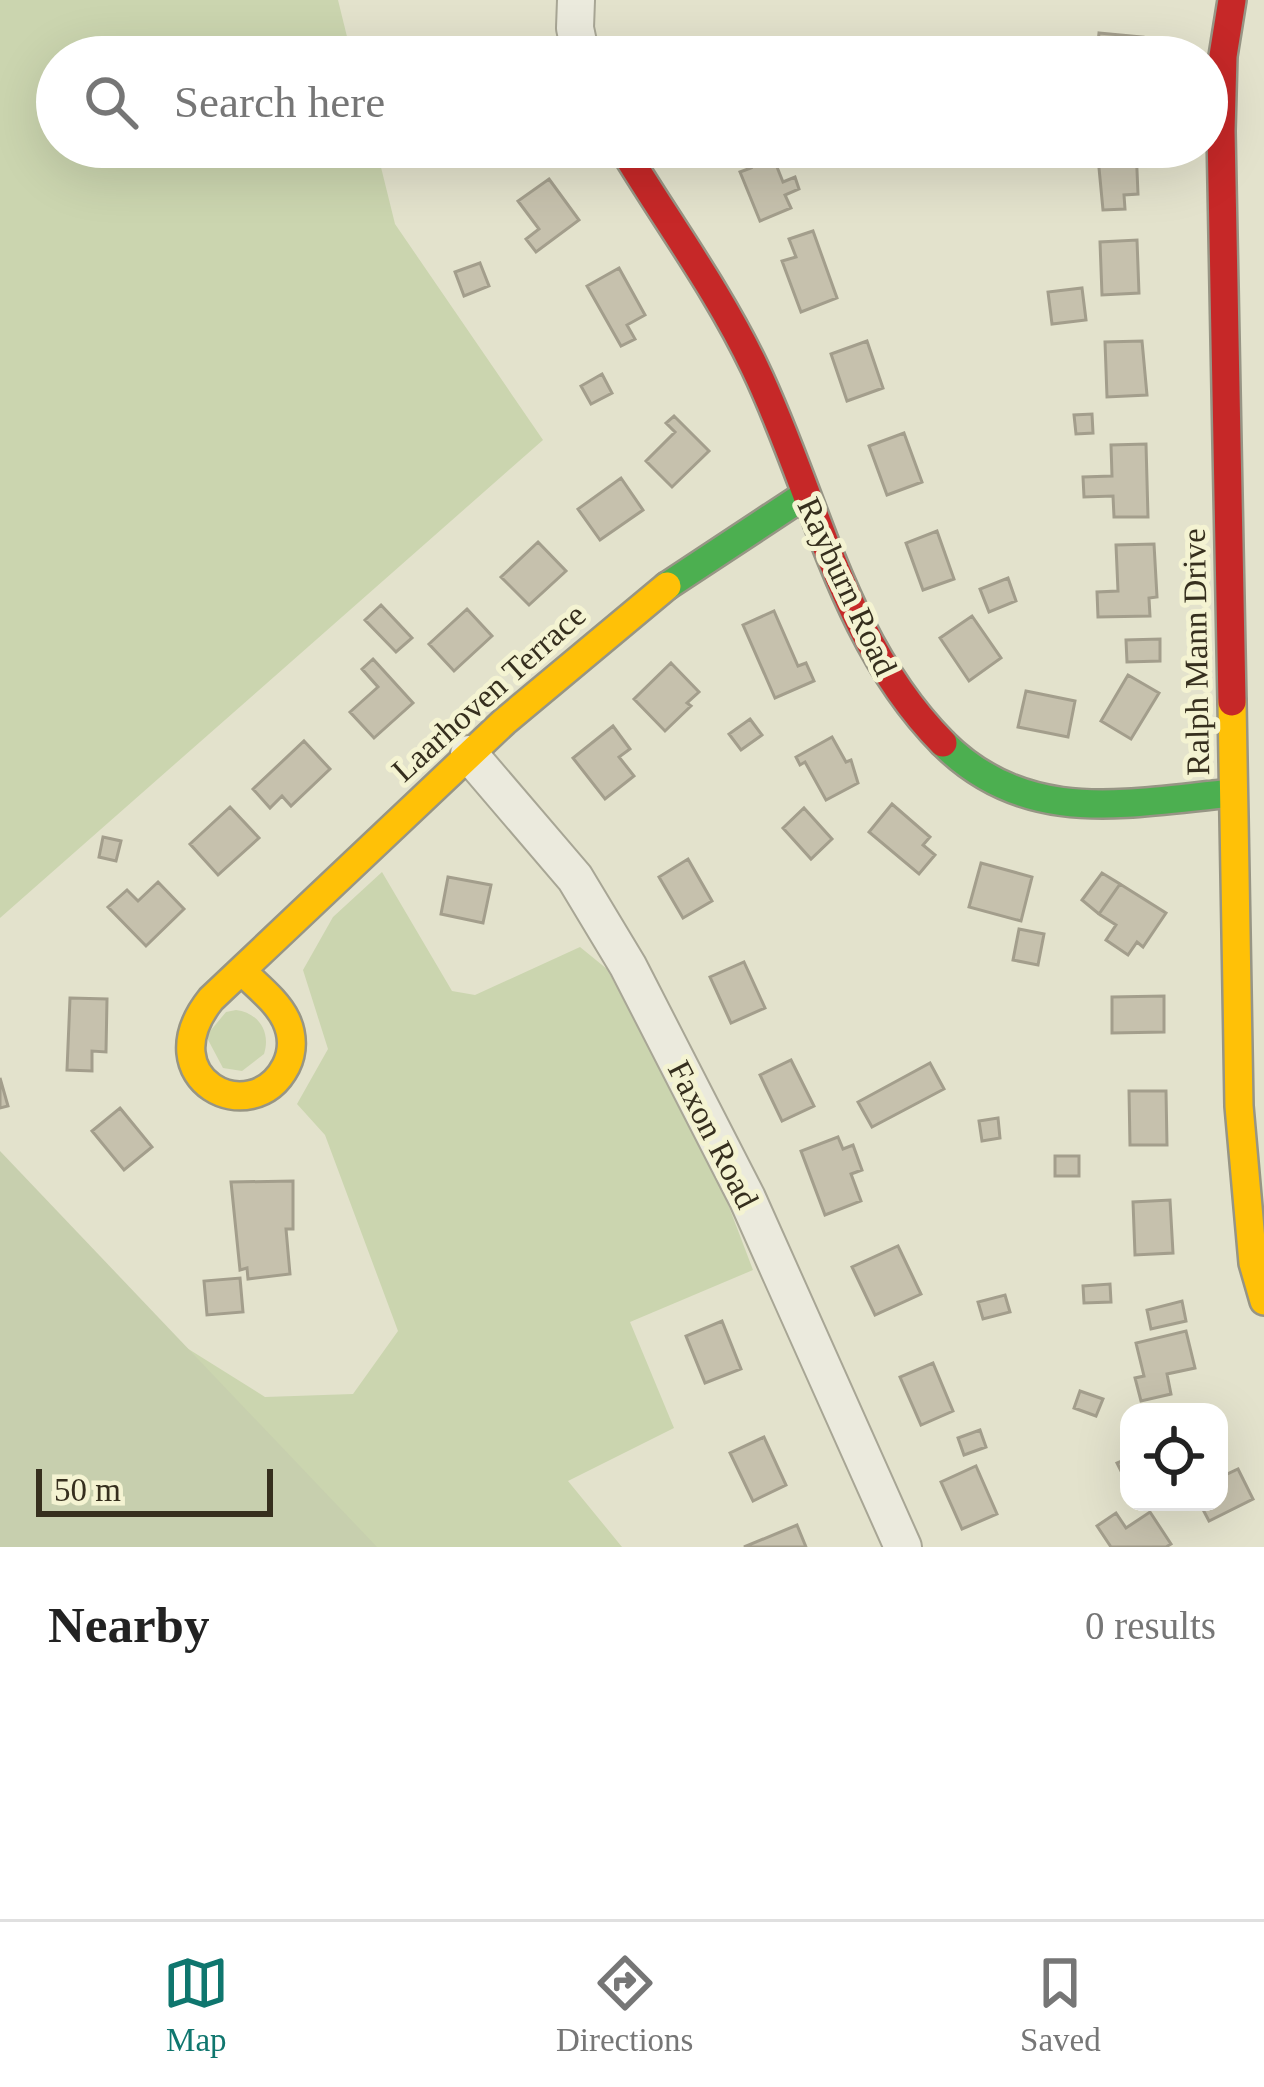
<!DOCTYPE html>
<style>
:root{--surface:#fff;--page:#f2f2f2;--text:#222;--muted:#767676;--line:#e0e0e0;--accent:#0f766e}
body{margin:0;font-family:"Times New Roman",serif;background:var(--page);color:var(--text)}
.controls{position:absolute;right:36px;bottom:36px;display:grid;overflow:hidden;border-radius:24px;box-shadow:0 12px 48px #0002}
.controls button{width:108px;height:108px;display:grid;place-items:center;padding:0;border:0;border-bottom:3px solid var(--line);background:var(--surface);color:var(--text);font:60px sans-serif}
.scale{position:absolute;left:36px;bottom:30px;width:237px;box-sizing:border-box;padding-left:12px;border:6px solid #362f1e;border-top:0;font-size:33px;line-height:42px;white-space:nowrap;color:#362f1e;-webkit-text-stroke:9px #f4f3d2;paint-order:stroke}
.list{margin:0;padding:0;list-style:none}
h2{display:flex;justify-content:space-between;align-items:center;height:156px;margin:0;padding:0 48px;font-size:51px}
h2 small{font-size:39px;font-weight:400;color:var(--muted)}
.icon{flex:none;width:66px;height:66px;fill:none;stroke:currentColor;stroke-width:2;stroke-linecap:round;stroke-linejoin:round}
.map{position:relative;flex:none;width:1264px;height:1547px;overflow:hidden}
.search{position:absolute;background:var(--surface);box-shadow:0 12px 48px #0002;left:36px;right:36px;top:36px;height:132px;display:flex;align-items:center;gap:30px;box-sizing:border-box;padding:0 42px;border-radius:66px;color:var(--muted);font-size:45px}
.sheet{height:372px;background:var(--surface)}
nav{display:flex;justify-content:space-around;align-items:center;box-sizing:border-box;height:168px;border-top:3px solid var(--line);background:var(--surface);font-size:33px;color:var(--muted)}
nav a{display:grid;justify-items:center;gap:6px}
nav .on{color:var(--accent)}
.map>svg:first-child{display:block}
.green{fill:#cbd5af}
.cemetery{fill:#c7cfae}
.building{fill:#c6c1ad;stroke:#a39e8c;stroke-width:3}
.lines{fill:none;stroke-linecap:round;stroke-linejoin:round}
.street-casing{stroke:#a8a695;stroke-width:40}
.fast-casing{stroke:#979585;stroke-width:32}
.slow-casing{stroke:#979585;stroke-width:32}
.jam-casing{stroke:#979585;stroke-width:32}
.street{stroke:#ebeadd;stroke-width:36}
.fast{stroke:#4caf50;stroke-width:27}
.slow{stroke:#ffc107;stroke-width:27}
.jam{stroke:#c62828;stroke-width:27}
.labels{text-anchor:middle;stroke-width:10;stroke-linejoin:round;paint-order:stroke}
.street-label{font-size:33px;fill:#362f1e;stroke:#f4f3d2}
</style>
<div class="map">
<svg width="1264" height="1547" viewBox="0 0 1264 1547">
<rect width="100%" height="100%" fill="#e3e2cc"/>
<!-- green -->
<path class="green" d="M 0,0 L 338,0 L 352,57 L 57,57 L 57,147 L 376,147 L 395,224 L 543,440 L 0,918 Z
M 382,872 L 452,991 L 475,995 L 580,947 L 607,969 L 715,1170 L 753,1270 L 630,1322 L 674,1428 L 568,1481 L 622,1547 L 0,1547 L 0,1172 L 150,1325 L 265,1397 L 353,1394 L 398,1331 L 325,1135 L 297,1104 L 328,1049 L 303,970 L 333,917 Z
M 236,1010 C 259,1013 271,1032 264,1054 L 242,1071 L 223,1068 L 206,1036 L 226,1012 Z"/>
<!-- cemetery -->
<path class="cemetery" d="M 0,1151 L 377,1547 L 0,1547 Z"/>
<!-- building -->
<path class="building" d="M 1099,33 L 1143,37 L 1141,57 L 1104,57 L 1105,44 L 1098,43 Z
M 476,147 L 521,147 L 509,159 L 500,150 L 487,163 L 473,150 Z
M 757,147 L 769,147 L 783,182 L 795,177 L 799,189 L 785,195 L 791,208 L 760,221 L 740,172 L 751,168 L 744,152 Z
M 1097,147 L 1136,147 L 1138,194 L 1124,195 L 1125,209 L 1103,210 Z
M 549,179 L 579,220 L 536,252 L 526,239 L 539,229 L 518,201 Z
M 813,231 L 837,298 L 801,312 L 782,261 L 796,257 L 789,239 Z
M 1137,240 L 1139,293 L 1102,295 L 1100,242 Z
M 480,263 L 489,286 L 464,296 L 455,272 Z
M 619,268 L 645,315 L 627,325 L 635,339 L 621,346 L 587,286 Z
M 1082,288 L 1086,320 L 1052,324 L 1048,292 Z
M 867,341 L 883,388 L 847,401 L 831,354 Z
M 1142,341 L 1147,395 L 1107,397 L 1105,342 Z
M 602,374 L 612,393 L 591,404 L 581,386 Z
M 1092,414 L 1093,433 L 1076,434 L 1074,415 Z
M 674,416 L 709,451 L 672,487 L 646,461 L 675,432 L 666,423 Z
M 904,433 L 922,482 L 887,495 L 869,446 Z
M 1146,444 L 1148,517 L 1114,517 L 1113,496 L 1084,497 L 1083,477 L 1112,476 L 1111,445 Z
M 621,478 L 643,510 L 600,540 L 578,509 Z
M 937,531 L 954,579 L 923,590 L 906,543 Z
M 538,542 L 566,571 L 529,605 L 501,577 Z
M 1154,544 L 1157,597 L 1149,598 L 1150,616 L 1098,617 L 1097,592 L 1118,591 L 1116,545 Z
M 1008,578 L 1016,601 L 989,612 L 980,589 Z
M 381,605 L 412,638 L 396,652 L 365,620 Z
M 467,609 L 492,636 L 454,671 L 429,644 Z
M 774,611 L 798,666 L 806,663 L 814,681 L 775,698 L 743,625 Z
M 972,616 L 1001,658 L 969,681 L 940,638 Z
M 1160,639 L 1160,661 L 1127,662 L 1126,640 Z
M 373,659 L 413,703 L 374,738 L 350,712 L 378,687 L 362,669 Z
M 671,663 L 699,692 L 687,703 L 691,706 L 665,731 L 634,699 Z
M 1128,675 L 1159,693 L 1131,739 L 1101,721 Z
M 1026,691 L 1075,701 L 1068,737 L 1018,727 Z
M 750,719 L 762,735 L 741,750 L 729,734 Z
M 613,726 L 630,749 L 619,757 L 634,776 L 605,799 L 573,758 Z
M 832,737 L 846,762 L 851,760 L 858,783 L 826,800 L 805,762 L 800,765 L 796,757 Z
M 304,741 L 330,769 L 291,806 L 282,796 L 270,808 L 253,789 Z
M 892,804 L 930,837 L 923,845 L 935,855 L 919,874 L 869,832 Z
M 230,807 L 259,838 L 218,875 L 190,844 Z
M 804,808 L 832,839 L 811,859 L 783,828 Z
M 103,837 L 121,841 L 116,861 L 99,857 Z
M 688,859 L 712,901 L 683,918 L 659,877 Z
M 981,863 L 1032,877 L 1021,921 L 969,907 Z
M 1102,873 L 1120,884 L 1099,914 L 1082,900 Z
M 448,877 L 491,885 L 483,923 L 441,914 Z
M 158,882 L 184,909 L 146,946 L 108,907 L 127,890 L 138,901 Z
M 1120,884 L 1166,913 L 1143,947 L 1137,942 L 1128,955 L 1106,940 L 1116,925 L 1099,914 Z
M 1019,929 L 1044,934 L 1038,965 L 1013,960 Z
M 744,962 L 765,1008 L 731,1023 L 710,977 Z
M 1164,996 L 1164,1032 L 1112,1033 L 1112,997 Z
M 70,998 L 107,999 L 106,1052 L 92,1051 L 92,1071 L 67,1070 Z
M 791,1060 L 814,1106 L 782,1121 L 760,1075 Z
M 930,1063 L 944,1089 L 872,1127 L 858,1102 Z
M 0,1078 L 8,1106 L 0,1108 Z
M 1129,1091 L 1166,1091 L 1167,1145 L 1130,1145 Z
M 120,1108 L 152,1147 L 124,1170 L 92,1131 Z
M 998,1118 L 1000,1138 L 982,1141 L 979,1121 Z
M 838,1137 L 843,1149 L 853,1145 L 862,1170 L 851,1174 L 861,1201 L 825,1215 L 801,1151 Z
M 1055,1156 L 1079,1156 L 1079,1176 L 1055,1176 Z
M 293,1181 L 293,1229 L 286,1229 L 290,1274 L 248,1279 L 247,1268 L 240,1270 L 231,1182 Z
M 1170,1200 L 1173,1253 L 1135,1255 L 1133,1202 Z
M 898,1246 L 921,1294 L 875,1315 L 852,1267 Z
M 240,1278 L 243,1312 L 207,1315 L 204,1281 Z
M 1110,1284 L 1111,1302 L 1084,1303 L 1083,1286 Z
M 1005,1295 L 1010,1312 L 983,1319 L 978,1302 Z
M 1182,1301 L 1186,1321 L 1151,1329 L 1147,1310 Z
M 722,1321 L 741,1369 L 705,1383 L 686,1336 Z
M 1186,1331 L 1195,1368 L 1167,1374 L 1171,1394 L 1141,1401 L 1135,1378 L 1144,1376 L 1136,1343 Z
M 933,1363 L 953,1411 L 921,1425 L 900,1377 Z
M 1080,1391 L 1103,1399 L 1096,1416 L 1074,1408 Z
M 980,1430 L 986,1447 L 964,1455 L 958,1438 Z
M 764,1437 L 786,1485 L 753,1501 L 730,1453 Z
M 1129,1458 L 1129,1487 L 1117,1463 Z
M 976,1466 L 997,1514 L 962,1529 L 941,1482 Z
M 1238,1469 L 1253,1499 L 1209,1521 L 1199,1502 L 1219,1502 L 1219,1478 Z
M 1150,1512 L 1171,1544 L 1166,1547 L 1111,1547 L 1097,1526 L 1116,1513 L 1126,1528 Z
M 797,1525 L 806,1547 L 744,1547 Z"/>
<g class="lines">
<!-- street casing -->
<g class="street-casing">
<path id="street" d="M 576,0 L 575,28 L 581,57
M 469,754 L 575,878 L 628,966 L 747,1198 L 903,1547"/>
</g>
<!-- fast casing -->
<g class="fast-casing">
<path id="fast" d="M 667,586 L 805,495
M 943,743 C 1027,827 1126,803 1233,793"/>
</g>
<!-- slow casing -->
<g class="slow-casing">
<path id="slow" d="M 1232,702 L 1239,1106 L 1253,1263 L 1264,1301
M 242,971 C 257,986 277,1001 286,1020 C 293,1035 293,1052 286,1066 C 252,1132 147,1079 211,999 L 504,722 L 667,586"/>
</g>
<!-- jam casing -->
<g class="jam-casing">
<path id="jam" d="M 622,147 C 666,220 718,290 755,368 C 816,495 841,640 943,743
M 1232,702 L 1221,131 L 1223,56 L 1232,0"/>
</g>
<!-- street -->
<use href="#street" class="street"/>
<!-- fast -->
<use href="#fast" class="fast"/>
<!-- slow -->
<use href="#slow" class="slow"/>
<!-- jam -->
<use href="#jam" class="jam"/>
</g>
<g class="labels">
<!-- street labels -->
<g class="street-label">
<text transform="translate(848 586) rotate(65)" y="12">Rayburn Road</text>
<text transform="translate(1195 652) rotate(-91)" y="12">Ralph Mann Drive</text>
<text transform="translate(488 692) rotate(-42)" y="12">Laarhoven Terrace</text>
<text transform="translate(714 1134) rotate(63)" y="12">Faxon Road</text>
</g>
</g>
</svg>
<div class="controls">
<button><svg class="icon" aria-label="locate" viewBox="0 0 24 24"><circle cx="12" cy="12" r="6"/><path d="M12 2v4M12 18v4M2 12h4M18 12h4"/></svg></button>
</div>
<div class="scale">50 m</div>
<div class="search"><svg class="icon" aria-label="search" viewBox="0 0 24 24"><circle cx="10" cy="10" r="6"/><path d="M15 15l6 6"/></svg>Search here</div>
</div>
<section class="sheet">
<h2>Nearby<small>0 results</small></h2>
<ul class="list">
</ul>
</section>
<nav>
<a class="on"><svg class="icon" aria-label="map" viewBox="0 0 24 24"><path d="M3 6l6-2 6 2 6-2v14l-6 2-6-2-6 2zM9 4v14M15 6v14"/></svg>Map</a>
<a><svg class="icon" aria-label="directions" viewBox="0 0 24 24"><path d="M12 3l9 9-9 9-9-9zM9 14v-3h6M13 9l2 2-2 2"/></svg>Directions</a>
<a><svg class="icon" aria-label="saved" viewBox="0 0 24 24"><path d="M7 4h10v16l-5-4-5 4z"/></svg>Saved</a>
</nav>
